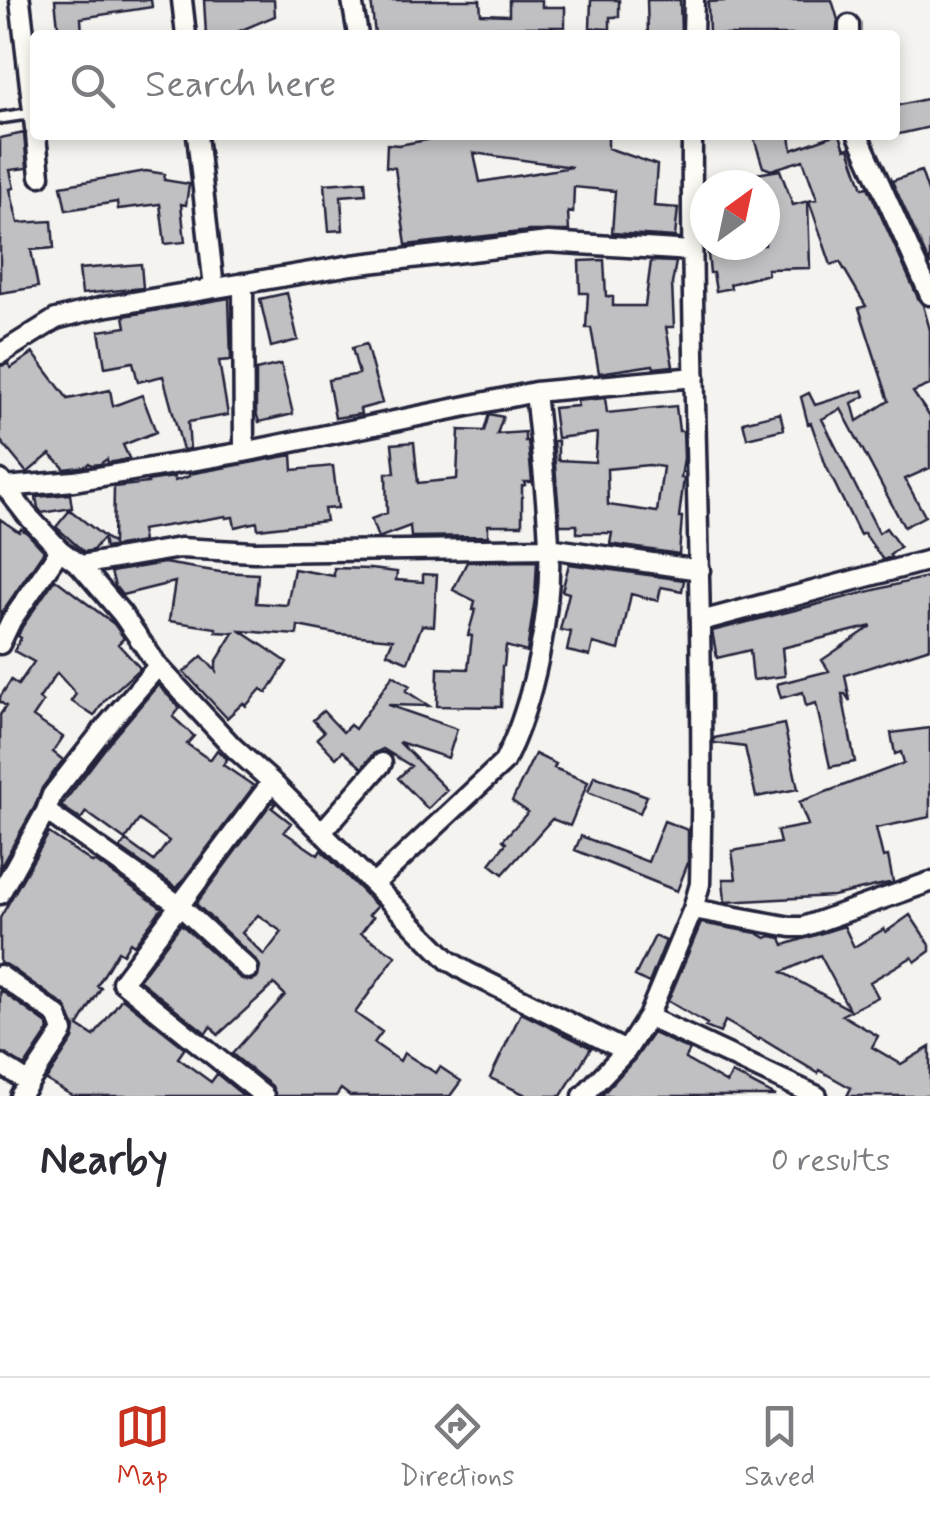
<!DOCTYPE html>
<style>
:root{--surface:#fff;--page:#f7f7f7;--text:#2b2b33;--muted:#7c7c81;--line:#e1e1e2;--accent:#c8321e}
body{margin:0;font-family:Mynerve,sans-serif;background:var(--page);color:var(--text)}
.compass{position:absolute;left:690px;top:170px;width:90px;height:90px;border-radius:50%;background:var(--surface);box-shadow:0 5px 15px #0003;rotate:33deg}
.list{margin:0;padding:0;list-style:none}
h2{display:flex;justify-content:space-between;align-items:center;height:130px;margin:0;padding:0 40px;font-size:42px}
h2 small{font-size:32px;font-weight:400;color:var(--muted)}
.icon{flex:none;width:55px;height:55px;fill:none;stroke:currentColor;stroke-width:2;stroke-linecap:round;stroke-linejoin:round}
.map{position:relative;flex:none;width:930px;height:1096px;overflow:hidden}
.search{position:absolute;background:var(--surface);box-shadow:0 5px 15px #0003;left:30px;right:30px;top:30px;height:110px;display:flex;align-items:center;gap:25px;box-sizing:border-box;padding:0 35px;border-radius:10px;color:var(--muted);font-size:38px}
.sheet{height:280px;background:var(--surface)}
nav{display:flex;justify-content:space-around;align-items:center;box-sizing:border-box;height:140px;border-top:2px solid var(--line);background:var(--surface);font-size:28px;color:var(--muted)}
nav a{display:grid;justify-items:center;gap:5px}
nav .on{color:var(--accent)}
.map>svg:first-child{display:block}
.building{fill:#c0bfc2;stroke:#22223b;stroke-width:2.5;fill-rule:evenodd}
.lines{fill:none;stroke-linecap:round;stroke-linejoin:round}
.lane-casing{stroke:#22223b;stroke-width:16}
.street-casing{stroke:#22223b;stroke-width:25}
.lane{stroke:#fdfcf7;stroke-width:9}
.street{stroke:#fdfcf7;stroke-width:18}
</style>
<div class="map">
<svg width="930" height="1096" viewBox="0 0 930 1096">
<rect width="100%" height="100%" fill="#f4f3ef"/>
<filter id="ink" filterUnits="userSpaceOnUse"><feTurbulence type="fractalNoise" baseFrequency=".01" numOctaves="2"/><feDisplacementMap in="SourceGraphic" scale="20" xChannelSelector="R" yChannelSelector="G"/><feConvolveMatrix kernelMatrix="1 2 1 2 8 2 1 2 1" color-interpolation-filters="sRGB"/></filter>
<g filter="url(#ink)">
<!-- building -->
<path class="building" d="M 55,0 L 151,0 L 152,7 L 81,18 L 82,35 L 59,35 Z
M 204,0 L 274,0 L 275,16 L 230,35 L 206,35 Z
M 371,0 L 480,0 L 481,14 L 509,15 L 509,0 L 542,0 L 542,7 L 565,7 L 565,27 L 499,27 L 499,35 L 375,35 Z
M 591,0 L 619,0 L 619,17 L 610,17 L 610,29 L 590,28 Z
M 647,0 L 680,0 L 681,35 L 648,35 Z
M 742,0 L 832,0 L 838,20 L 836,35 L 709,35 L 708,2 Z
M 930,98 L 930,127 L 895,135 L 895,106 Z
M 24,133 L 27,168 L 10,170 L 14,188 L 10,189 L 18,223 L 52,221 L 54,248 L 31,250 L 38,287 L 0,293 L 0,138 Z
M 465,135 L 608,135 L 608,148 L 657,165 L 654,206 L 678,208 L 675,237 L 612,233 L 615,191 L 574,187 L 573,213 L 568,212 L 569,231 L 529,231 L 406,245 L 395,168 L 386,167 L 387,144 L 399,145 L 443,137 L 464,139 ZM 474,153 L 572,167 L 480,182 Z
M 753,135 L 790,135 L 792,150 L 834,135 L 840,135 L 845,149 L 849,148 L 863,188 L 868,187 L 919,300 L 923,305 L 930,330 L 930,385 L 913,392 L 930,417 L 930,468 L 905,479 L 925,516 L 904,527 L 841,409 L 822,419 L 879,533 L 886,528 L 900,547 L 890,555 L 891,557 L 883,560 L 864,533 L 860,535 L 826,466 L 811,423 L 808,424 L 801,397 L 809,393 L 815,405 L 863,390 L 865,396 L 852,403 L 857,421 L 889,401 L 859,308 L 866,306 L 840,262 L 831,265 L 809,201 L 817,199 L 803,160 L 771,170 L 763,167 Z
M 780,170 L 793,205 L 808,201 L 810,268 L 767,269 L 768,274 L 730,284 L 731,288 L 716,291 L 713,273 L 710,273 L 707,245 L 765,245 L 765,185 L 733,185 L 733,178 Z
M 146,171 L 165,174 L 164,180 L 189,184 L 186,205 L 181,204 L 185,242 L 165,244 L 160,204 L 118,209 L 117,202 L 66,210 L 61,186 Z
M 921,171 L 930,197 L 930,265 L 892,181 Z
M 365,181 L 366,194 L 341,196 L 343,230 L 329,231 L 325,184 Z
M 604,260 L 606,296 L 613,297 L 613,306 L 645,306 L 651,261 L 676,262 L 672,284 L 674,327 L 666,327 L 673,366 L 654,368 L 653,365 L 599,373 L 591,328 L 586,328 L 588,293 L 580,293 L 579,261 Z
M 141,264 L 143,288 L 82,294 L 79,269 Z
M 287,293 L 298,340 L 271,347 L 260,299 Z
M 229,298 L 231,360 L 219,361 L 228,415 L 188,422 L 190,449 L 183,450 L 163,376 L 138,382 L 133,362 L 105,367 L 99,331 L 126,327 L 124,316 Z
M 366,344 L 382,403 L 360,409 L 361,414 L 335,418 L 328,380 L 359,374 L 352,348 Z
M 33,353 L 68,399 L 110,390 L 113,406 L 142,395 L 156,432 L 123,445 L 129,458 L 123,460 L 108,463 L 107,459 L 100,464 L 91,465 L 89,463 L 86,466 L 65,469 L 50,454 L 27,473 L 0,440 L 0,366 L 8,364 L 11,368 Z
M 281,364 L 293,414 L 259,422 L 256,412 L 256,370 Z
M 605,398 L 607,413 L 676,406 L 679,431 L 683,431 L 684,458 L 681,478 L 684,478 L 679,517 L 682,517 L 679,554 L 610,544 L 612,533 L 577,533 L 577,525 L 560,525 L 553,441 L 558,441 L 558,460 L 595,462 L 597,433 L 557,438 L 553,408 L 578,406 L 577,401 ZM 649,465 L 663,467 L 657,512 L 608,505 L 607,469 Z
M 780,413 L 784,429 L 747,438 L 743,422 Z
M 489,414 L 503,417 L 497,434 L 525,432 L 525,441 L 528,441 L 532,482 L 524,482 L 525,485 L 522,486 L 522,525 L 488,525 L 488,536 L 411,537 L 410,526 L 378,538 L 371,519 L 387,513 L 386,473 L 395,473 L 392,444 L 414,442 L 418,483 L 457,479 L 459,430 L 484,431 Z
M 292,455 L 293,470 L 333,466 L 338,508 L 324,509 L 326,521 L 258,529 L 257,522 L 235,527 L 233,517 L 226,518 L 226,516 L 141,530 L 143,542 L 105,548 L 103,538 L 93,550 L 84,552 L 56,527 L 70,510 L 113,544 L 114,487 L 148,483 L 147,481 L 174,477 L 175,481 L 190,476 L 189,474 Z
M 70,494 L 72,508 L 42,513 L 38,508 L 36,497 Z
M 0,519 L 19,532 L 21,529 L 27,533 L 44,551 L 0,615 Z
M 537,561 L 535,598 L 527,652 L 506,646 L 504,666 L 502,666 L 501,707 L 437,706 L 438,668 L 468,669 L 472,636 L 468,635 L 475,610 L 473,610 L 475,601 L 453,590 L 467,562 Z
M 164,563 L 220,572 L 258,574 L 256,603 L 287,605 L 294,569 L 334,576 L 334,568 L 370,569 L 397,572 L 396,580 L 423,582 L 423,574 L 437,575 L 434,626 L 422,625 L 408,662 L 387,653 L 393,639 L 339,634 L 298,626 L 297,635 L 241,631 L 287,662 L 267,693 L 261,689 L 246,706 L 243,703 L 227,718 L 184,672 L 202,656 L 216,671 L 216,662 L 234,633 L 216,632 L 216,628 L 169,621 L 175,582 L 122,595 L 115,586 L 111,572 Z
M 569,564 L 684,580 L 682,591 L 661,587 L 658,601 L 631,594 L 619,650 L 593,643 L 590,656 L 567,651 L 571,632 L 560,630 L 569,593 L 562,591 Z
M 930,576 L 930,648 L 845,675 L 850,701 L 845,694 L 842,694 L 855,762 L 830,767 L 816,703 L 806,706 L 803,692 L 781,698 L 777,684 L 829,671 L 822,660 L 872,626 L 782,648 L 785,676 L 753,680 L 750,650 L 717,658 L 712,631 Z
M 55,579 L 114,624 L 124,638 L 118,644 L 140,668 L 105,700 L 94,716 L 71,701 L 76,694 L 57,673 L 39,699 L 43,702 L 33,717 L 63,737 L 53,752 L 63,760 L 42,788 L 35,806 L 0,868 L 0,715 L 6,706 L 0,702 L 0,697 L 11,680 L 18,685 L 34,662 L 14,651 L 21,638 L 18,636 L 22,627 Z
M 393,675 L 410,686 L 406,691 L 429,706 L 388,705 L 457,729 L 448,758 L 399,742 L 447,790 L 428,809 L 398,778 L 411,766 L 383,749 L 373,754 L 362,768 L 343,751 L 336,758 L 317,738 L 324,732 L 313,720 L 323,711 L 343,732 L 350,725 L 355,729 Z
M 158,685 L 180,708 L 173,717 L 194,736 L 187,744 L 210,760 L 217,750 L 227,759 L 223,765 L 254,786 L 177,888 L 120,848 L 126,841 L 154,861 L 169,841 L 139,820 L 125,840 L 86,812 L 81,819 L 61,806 L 113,738 Z
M 784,724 L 798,789 L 756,797 L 745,747 L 714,743 L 714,738 Z
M 930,728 L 930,817 L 876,828 L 883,857 L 888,856 L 893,882 L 833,896 L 725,902 L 723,879 L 736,879 L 732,851 L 780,843 L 777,831 L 808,825 L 799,802 L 904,763 L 901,752 L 895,754 L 891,733 Z
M 535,754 L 556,764 L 554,768 L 588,782 L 570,826 L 552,819 L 503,874 L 490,864 L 506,843 L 503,840 L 528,812 L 512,801 Z
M 594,776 L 647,796 L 640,813 L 588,792 Z
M 272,802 L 275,804 L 272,808 L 291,823 L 284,832 L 318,855 L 321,850 L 377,906 L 369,915 L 373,917 L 361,933 L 396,956 L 355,1013 L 382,1032 L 374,1043 L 400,1061 L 404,1053 L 436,1073 L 440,1067 L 461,1081 L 450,1096 L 350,1096 L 341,1089 L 336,1096 L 276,1096 L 272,1086 L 232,1054 L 285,995 L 274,984 L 218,1035 L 211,1026 L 206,1033 L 139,980 L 181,924 L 240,978 L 251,981 L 258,977 L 260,966 L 256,960 L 196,904 ZM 258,915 L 282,932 L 264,955 L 242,933 Z
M 664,821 L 688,830 L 688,863 L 677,891 L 575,850 L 581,836 L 648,862 Z
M 49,833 L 93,863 L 95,861 L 162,908 L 134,945 L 130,942 L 123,954 L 118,951 L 97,986 L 101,988 L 78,1026 L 94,1036 L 122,998 L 185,1048 L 178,1058 L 211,1082 L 217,1074 L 244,1096 L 73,1096 L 46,1080 L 73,1039 L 75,1028 L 65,1006 L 7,965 L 0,963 L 0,918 Z
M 910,915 L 930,945 L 930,951 L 915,962 L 912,957 L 870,982 L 878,997 L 842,1015 L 878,1036 L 872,1047 L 901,1064 L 930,1047 L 930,1096 L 847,1096 L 851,1088 L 819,1070 L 818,1073 L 760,1038 L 759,1040 L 725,1021 L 720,1033 L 705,1027 L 707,1024 L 668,1001 L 701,923 L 757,933 L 766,938 L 771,936 L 781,938 L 784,945 L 844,926 L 854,947 L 884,929 L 886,932 ZM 820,955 L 849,1009 L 782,972 Z
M 655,936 L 666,941 L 649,983 L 635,976 Z
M 0,990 L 47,1024 L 49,1030 L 25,1066 L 0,1052 Z
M 521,1013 L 591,1048 L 561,1096 L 528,1096 L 490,1078 Z
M 653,1033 L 690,1050 L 685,1059 L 727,1083 L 732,1073 L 776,1096 L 601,1096 L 635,1059 Z"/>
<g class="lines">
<!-- lane casing -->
<g class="lane-casing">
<path id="lane" d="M 0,118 L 33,113"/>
</g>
<!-- street casing -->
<g class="street-casing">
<path id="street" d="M 20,0 L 35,128
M 182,0 L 186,35
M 352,0 L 358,35
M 693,35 L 694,0
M 849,35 L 849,25
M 36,135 L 40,176
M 197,135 L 214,288
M 858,135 L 930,295
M 243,283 L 244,452
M 0,354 L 56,319 L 103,307 L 352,265 L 548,242 L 692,251
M 0,480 L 27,515 L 60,550 L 80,565 L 122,614 L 158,666 L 233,747 L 272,782 L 448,960 L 467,972 L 626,1051
M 5,487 L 74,481 L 244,452 L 535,392 L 695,377
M 80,565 L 180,548 L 254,552 L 549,548 L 700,570
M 701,621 L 930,560
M 0,644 L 11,621 L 60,550
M 46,811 L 179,905 L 248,969
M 322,832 L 382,763
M 374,884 L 504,762 C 534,703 552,612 549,545 C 547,494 540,443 535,392
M 0,894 L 46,811 L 52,795 L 103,730 L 158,666
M 693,909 L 791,927 L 803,927 L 930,882
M 0,975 L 58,1016 L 63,1032 L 20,1096
M 648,1017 L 817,1096
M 0,1064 L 28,1082
M 264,1096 L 122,982 L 272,782
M 583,1096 L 626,1051 L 648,1017 L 693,909 L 700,884 C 706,634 690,385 692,135"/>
</g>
<!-- lane -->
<use href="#lane" class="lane"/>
<!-- street -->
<use href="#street" class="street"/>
</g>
</g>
</svg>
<svg class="compass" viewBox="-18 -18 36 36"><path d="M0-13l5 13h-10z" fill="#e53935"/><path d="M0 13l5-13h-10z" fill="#7c7c81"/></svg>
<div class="search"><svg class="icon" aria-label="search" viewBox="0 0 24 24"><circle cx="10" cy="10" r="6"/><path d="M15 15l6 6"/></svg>Search here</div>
</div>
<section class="sheet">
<h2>Nearby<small>0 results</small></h2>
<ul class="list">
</ul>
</section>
<nav>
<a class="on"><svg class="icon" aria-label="map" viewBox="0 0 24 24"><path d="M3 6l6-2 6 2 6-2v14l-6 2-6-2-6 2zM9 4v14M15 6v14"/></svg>Map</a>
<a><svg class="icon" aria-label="directions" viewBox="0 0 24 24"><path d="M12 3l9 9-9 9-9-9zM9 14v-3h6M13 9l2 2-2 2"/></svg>Directions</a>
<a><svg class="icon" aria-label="saved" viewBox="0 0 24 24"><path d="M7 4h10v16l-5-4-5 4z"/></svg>Saved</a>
</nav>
